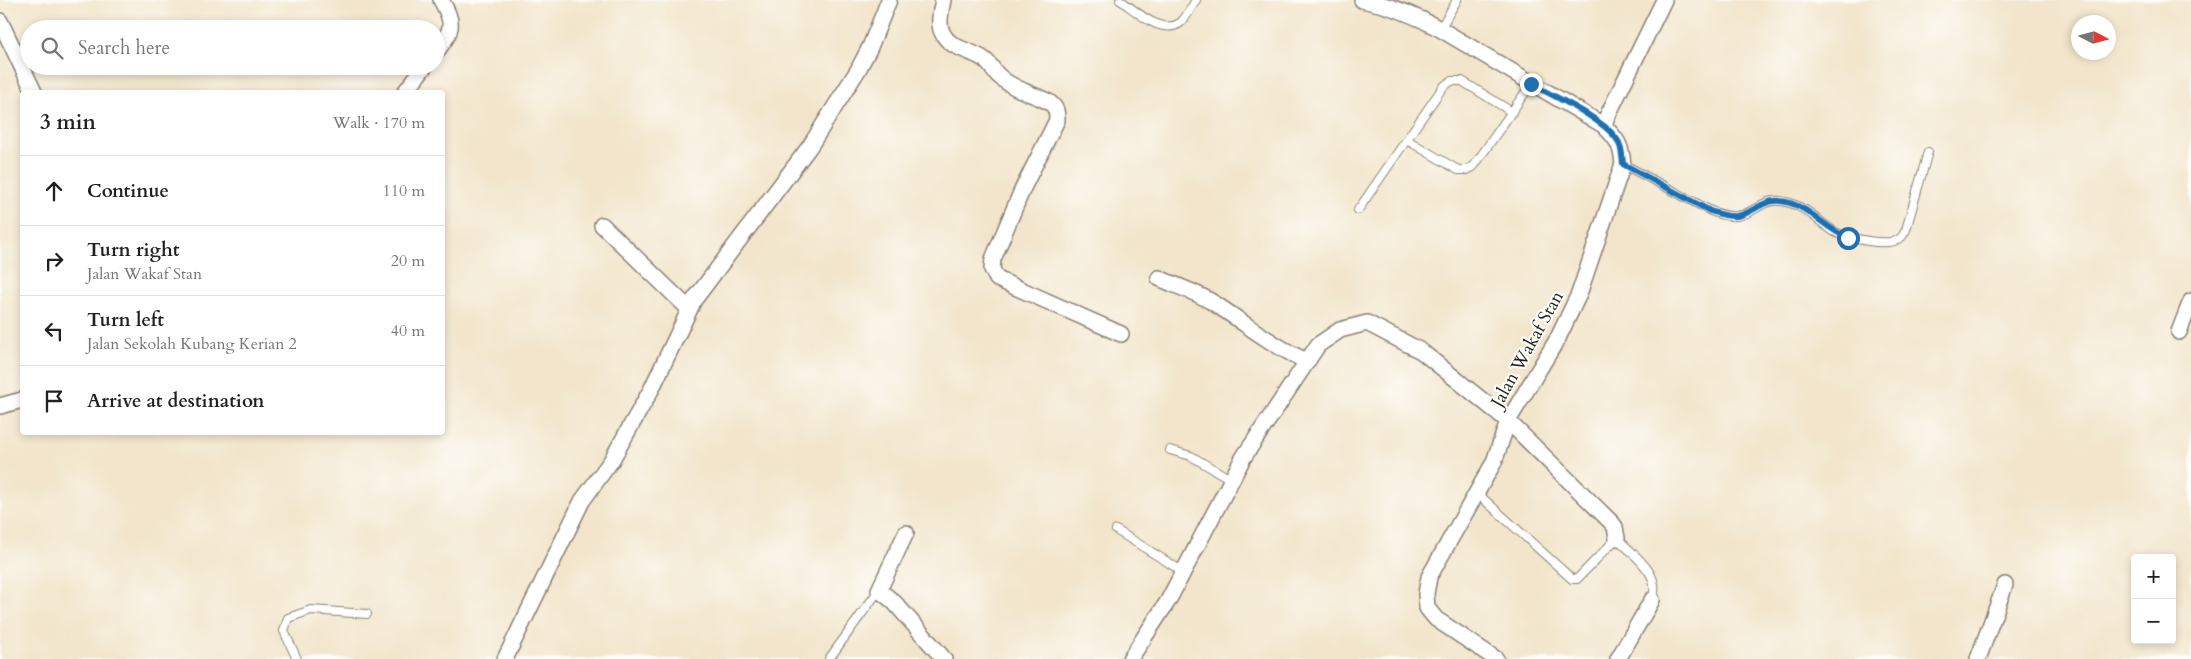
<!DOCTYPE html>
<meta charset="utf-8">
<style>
:root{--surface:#fff;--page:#f2f2f2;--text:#202124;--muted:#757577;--line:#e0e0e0}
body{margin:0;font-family:Cardo,serif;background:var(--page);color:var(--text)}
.controls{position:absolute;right:15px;bottom:15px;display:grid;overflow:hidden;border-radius:5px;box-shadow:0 2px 8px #0003}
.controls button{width:45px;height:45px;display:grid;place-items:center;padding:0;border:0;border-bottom:1px solid var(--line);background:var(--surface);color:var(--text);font:25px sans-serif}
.compass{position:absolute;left:2071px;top:15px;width:45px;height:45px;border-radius:50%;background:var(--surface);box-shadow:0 2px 8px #0003;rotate:96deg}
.stop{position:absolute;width:15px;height:15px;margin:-11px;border:4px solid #1f6fb2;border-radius:50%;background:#fff}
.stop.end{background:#1f6fb2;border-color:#fff;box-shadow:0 1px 5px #0008}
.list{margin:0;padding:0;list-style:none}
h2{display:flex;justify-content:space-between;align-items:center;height:65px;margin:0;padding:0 20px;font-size:21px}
h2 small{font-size:16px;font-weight:400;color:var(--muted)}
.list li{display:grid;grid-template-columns:32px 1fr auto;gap:15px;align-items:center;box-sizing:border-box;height:70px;padding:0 20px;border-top:1px solid var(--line)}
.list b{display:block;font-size:19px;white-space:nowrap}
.list p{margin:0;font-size:16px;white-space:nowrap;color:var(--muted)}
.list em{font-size:16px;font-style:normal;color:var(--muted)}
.icon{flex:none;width:28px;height:28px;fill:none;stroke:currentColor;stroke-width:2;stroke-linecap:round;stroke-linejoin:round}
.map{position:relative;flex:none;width:2191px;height:659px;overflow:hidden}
.search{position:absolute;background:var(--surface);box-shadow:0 2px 8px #0003;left:20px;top:20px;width:425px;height:55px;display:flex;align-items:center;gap:12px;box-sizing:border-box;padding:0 18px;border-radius:28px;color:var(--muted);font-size:19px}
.panel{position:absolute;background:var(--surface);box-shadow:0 2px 8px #0003;left:20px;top:90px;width:425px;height:345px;border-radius:5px}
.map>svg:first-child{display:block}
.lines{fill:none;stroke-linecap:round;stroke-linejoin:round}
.service-casing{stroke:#878074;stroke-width:10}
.minor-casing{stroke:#878074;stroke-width:18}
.service{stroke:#fff;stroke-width:8}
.minor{stroke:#fff;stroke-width:15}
.route{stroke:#1f6fb2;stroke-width:6}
.labels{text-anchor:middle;stroke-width:4.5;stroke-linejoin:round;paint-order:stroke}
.street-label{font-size:18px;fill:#1c1c1c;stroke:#fdfcf7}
</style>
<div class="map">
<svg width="2191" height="659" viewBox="0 0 2191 659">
<rect width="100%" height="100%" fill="#fdfcf7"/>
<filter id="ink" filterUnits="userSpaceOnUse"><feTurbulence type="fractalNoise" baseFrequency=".02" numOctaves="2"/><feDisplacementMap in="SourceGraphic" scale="10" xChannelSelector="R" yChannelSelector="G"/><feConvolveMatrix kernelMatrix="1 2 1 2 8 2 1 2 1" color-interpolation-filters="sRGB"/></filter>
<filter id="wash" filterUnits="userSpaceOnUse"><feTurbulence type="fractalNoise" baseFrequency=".0096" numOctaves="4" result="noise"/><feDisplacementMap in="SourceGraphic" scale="20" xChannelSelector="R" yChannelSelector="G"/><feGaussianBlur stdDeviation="1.12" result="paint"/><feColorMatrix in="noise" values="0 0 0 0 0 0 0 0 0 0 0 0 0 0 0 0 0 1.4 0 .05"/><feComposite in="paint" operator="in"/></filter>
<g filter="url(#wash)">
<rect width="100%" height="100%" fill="#f2e5cb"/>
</g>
<g filter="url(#ink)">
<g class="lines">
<!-- service casing -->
<g class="service-casing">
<path id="service" d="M 1120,0 C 1135,10 1161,36 1180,23 C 1186,19 1192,6 1196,0
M 1440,29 L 1457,0
M 1407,140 L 1458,170 L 1466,170 L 1474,166 L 1531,84
M 1623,164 L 1711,211 C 1719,214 1727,217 1737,216 C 1757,214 1762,194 1790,203 C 1808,208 1820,223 1835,232 C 1846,238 1888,247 1899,239 C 1902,238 1904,233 1906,230 L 1928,152
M 1358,210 L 1443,87 L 1451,81 L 1462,81 L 1512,112
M 1170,450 L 1191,456 L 1232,480
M 1478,494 L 1572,579 L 1577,579 L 1617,538 C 1633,555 1663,574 1652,600
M 1116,530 L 1182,571
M 297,659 L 284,631 L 288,618 L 311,610 L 367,614
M 829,659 L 879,590"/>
</g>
<!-- minor casing -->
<g class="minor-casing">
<path id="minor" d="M 943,0 C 941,10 937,25 943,34 C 950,48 969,50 982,58 C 990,62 993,72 1000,77 C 1013,89 1033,94 1049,102 C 1056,107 1057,111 1057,120 L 1023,188 L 993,259 L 992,269 L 997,279 L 1121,334
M 1362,0 C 1390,5 1415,15 1440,29 L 1603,125 C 1617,139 1621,144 1623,164 L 1579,294 L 1558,338 L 1508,421 L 1494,462 L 1429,577 L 1426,594 L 1427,608 L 1436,619 L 1496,659
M 0,21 L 34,92
M 436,52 C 453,30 455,24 441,0
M 405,92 L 425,66
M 1603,125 L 1664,0
M 602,225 L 689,309
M 1159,278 C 1176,286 1196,292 1212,302 C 1244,322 1272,346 1307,361
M 2179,332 L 2191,301
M 0,406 L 22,400
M 906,533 L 879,590 L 894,602 L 944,659
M 505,659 L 582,501 L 611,461 L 651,390 L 694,300 L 810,146 L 858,70 L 870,47 L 889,0
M 1130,659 L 1168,601 L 1243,458 L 1318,345 L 1340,330 L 1367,323 L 1421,351 L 1508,421 L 1612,523 L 1615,527 L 1617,538
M 1618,659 L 1652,600
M 1978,659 L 2005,585"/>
</g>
<!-- service -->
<use href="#service" class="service"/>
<!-- minor -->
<use href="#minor" class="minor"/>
</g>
</g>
<g class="lines" filter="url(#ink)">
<!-- route -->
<path class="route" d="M 1531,84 C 1555,97 1600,117 1616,138 C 1622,145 1622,155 1623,164 L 1710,211 C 1719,214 1728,217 1737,216 C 1752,214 1763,199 1780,201 C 1806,203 1824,228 1848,238"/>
</g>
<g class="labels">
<!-- street labels -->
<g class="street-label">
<text transform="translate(1527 349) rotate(-61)" y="6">Jalan Wakaf Stan</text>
</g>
</g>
</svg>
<div class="controls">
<button>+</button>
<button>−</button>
</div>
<svg class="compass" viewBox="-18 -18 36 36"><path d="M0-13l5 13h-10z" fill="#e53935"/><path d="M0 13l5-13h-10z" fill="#757577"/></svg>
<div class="stop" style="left:1848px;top:238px"></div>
<div class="stop end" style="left:1531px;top:84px"></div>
<div class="search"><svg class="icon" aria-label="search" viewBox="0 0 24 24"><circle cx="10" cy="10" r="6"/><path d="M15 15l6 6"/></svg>Search here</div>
<section class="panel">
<h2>3 min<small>Walk · 170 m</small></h2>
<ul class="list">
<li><svg class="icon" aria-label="ahead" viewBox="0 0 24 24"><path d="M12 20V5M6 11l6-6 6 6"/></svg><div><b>Continue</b></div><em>110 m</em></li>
<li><svg class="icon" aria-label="right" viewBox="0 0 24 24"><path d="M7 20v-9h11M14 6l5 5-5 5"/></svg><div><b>Turn right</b><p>Jalan Wakaf Stan</p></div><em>20 m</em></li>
<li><svg class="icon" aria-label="left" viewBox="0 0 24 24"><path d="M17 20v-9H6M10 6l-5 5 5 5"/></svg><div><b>Turn left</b><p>Jalan Sekolah Kubang Kerian 2</p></div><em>40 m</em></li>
<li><svg class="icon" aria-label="arrive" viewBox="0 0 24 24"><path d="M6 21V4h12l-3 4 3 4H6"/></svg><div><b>Arrive at destination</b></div></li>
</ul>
</section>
</div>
